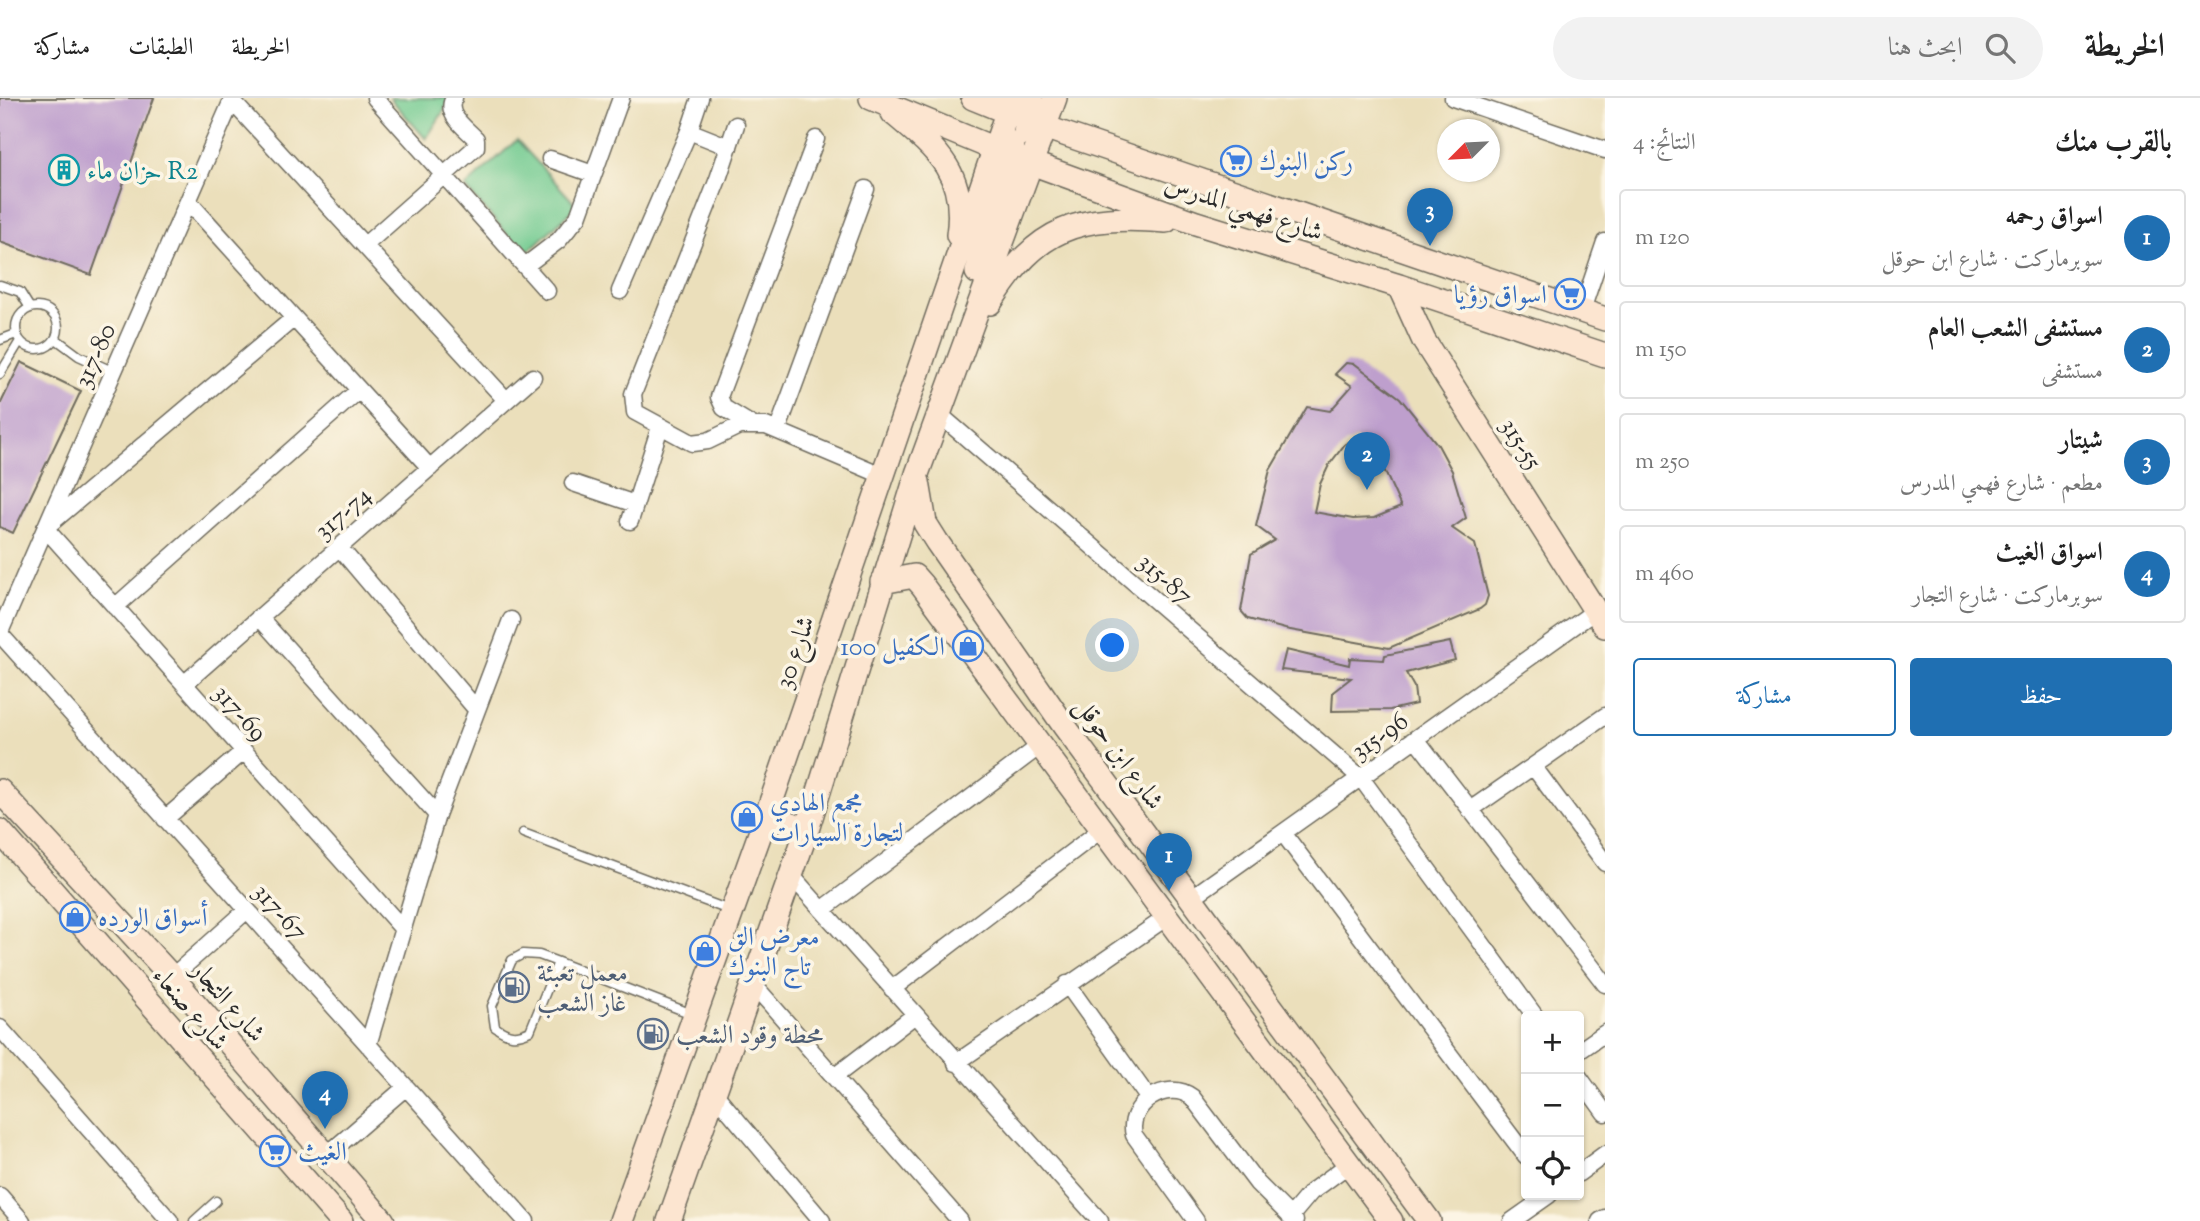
<!DOCTYPE html>
<html lang="ar">
<meta charset="utf-8">
<style>
:root{--surface:#fff;--page:#f2f2f2;--text:#222;--muted:#767676;--line:#e0e0e0;--accent:#1f6fb2}
body{margin:0;font-family:"Sorts Mill Goudy",Amiri,serif;background:var(--page);color:var(--text);direction:rtl}
.controls{position:absolute;right:21px;bottom:21px;display:grid;overflow:hidden;border-radius:7px;box-shadow:0 2px 5px #0004}
.controls button{width:63px;height:63px;display:grid;place-items:center;padding:0;border:0;border-bottom:2px solid var(--line);background:var(--surface);color:var(--text);font:35px sans-serif}
.compass{position:absolute;left:1437px;top:21px;width:63px;height:63px;border-radius:50%;background:var(--surface);box-shadow:0 2px 5px #0004;rotate:246deg}
.you{position:absolute;left:1113px;top:548px;width:24px;height:24px;margin:-18px;border:5px solid #fff;border-radius:50%;background:#1a73e8;box-shadow:0 0 0 10px #1a73e833}
.badge{display:grid;place-items:center;width:46px;height:46px;border-radius:50%;background:var(--accent);color:#fff;font-size:23px;font-weight:700}
.pin{position:absolute;translate:-50% -58px;filter:drop-shadow(0 2px 4px #0008)}
.pin::after{content:'';position:absolute;top:37px;width:24px;height:21px;background:inherit;clip-path:polygon(0 0,100% 0,50% 100%)}
.list{margin:0;padding:0;list-style:none}
h2{display:flex;justify-content:space-between;align-items:center;height:91px;margin:0;padding:0 28px;font-size:30px}
h2 small{font-size:23px;font-weight:400;color:var(--muted)}
.list li{display:grid;grid-template-columns:46px 1fr auto;gap:21px;align-items:center;box-sizing:border-box;height:98px;margin:0 14px 14px;padding:0 14px;border:2px solid var(--line);border-radius:7px}
.list b{display:block;font-size:26px;white-space:nowrap}
.list p{margin:0;font-size:23px;white-space:nowrap;color:var(--muted)}
.list em{font-size:23px;font-style:normal;color:var(--muted)}
.actions{display:flex;gap:14px;padding:21px 28px}
.actions a{flex:1;padding:16px 0;border:2px solid var(--accent);border-radius:7px;text-align:center;font-size:24px;color:var(--accent)}
.actions .main{background:var(--accent);color:#fff}
.icon{flex:none;width:38px;height:38px;fill:none;stroke:currentColor;stroke-width:2;stroke-linecap:round;stroke-linejoin:round}
.map{position:relative;flex:none;width:1605px;height:1123px;overflow:hidden;direction:ltr}
header{display:flex;align-items:center;gap:42px;box-sizing:border-box;height:98px;padding:0 35px;background:var(--surface);border-bottom:2px solid var(--line)}
header strong{font-size:33px}
nav{display:flex;gap:38px;margin-inline-start:auto;font-size:24px}
.search{width:490px;height:63px;background:var(--page);display:flex;align-items:center;gap:18px;box-sizing:border-box;padding:0 24px;border-radius:38px;color:var(--muted);font-size:26px}
main{display:flex}
aside{flex:1;background:var(--surface)}
.map>svg:first-child{display:block}
.green{fill:#71ca90;stroke:#4e7a5e;stroke-width:2}
.building{fill:#be9fcd;fill-rule:evenodd}
.lines{fill:none;stroke-linecap:round;stroke-linejoin:round}
.lane-casing{stroke:#6e6a5d;stroke-width:11}
.street-casing{stroke:#6e6a5d;stroke-width:19}
.secondary-casing{stroke:#6e6a5d;stroke-width:26}
.lane{stroke:#fff;stroke-width:8}
.street{stroke:#fff;stroke-width:16}
.secondary{stroke:#fce5d0;stroke-width:23}
.labels{text-anchor:middle;stroke-width:7;stroke-linejoin:round;paint-order:stroke}
.shop-label{font-size:26px;fill:#366cbe;stroke:#fcf5e5;text-anchor:start}
.culture-label{font-size:26px;fill:#0d838f;stroke:#fcf5e5;text-anchor:start}
.street-label{font-size:26px;fill:#2b2b2b;stroke:#fcf5e5}
.service-label{font-size:26px;fill:#4e5e75;stroke:#fcf5e5;text-anchor:start}
</style>
<header>
<strong>الخريطة</strong>
<div class="search"><svg class="icon" aria-label="search" viewBox="0 0 24 24"><circle cx="10" cy="10" r="6"/><path d="M15 15l6 6"/></svg>ابحث هنا</div>
<nav><a>الخريطة</a><a>الطبقات</a><a>مشاركة</a></nav>
</header>
<main>
<aside>
<h2>بالقرب منك<small>النتائج: 4</small></h2>
<ul class="list">
<li><span class="badge">1</span><div><b>اسواق رحمه</b><p>سوبرماركت · شارع ابن حوقل</p></div><em>120 m</em></li>
<li><span class="badge">2</span><div><b>مستشفى الشعب العام</b><p>مستشفى</p></div><em>150 m</em></li>
<li><span class="badge">3</span><div><b>شيتار</b><p>مطعم · شارع فهمي المدرس</p></div><em>250 m</em></li>
<li><span class="badge">4</span><div><b>اسواق الغيث</b><p>سوبرماركت · شارع التجار</p></div><em>460 m</em></li>
</ul>
<div class="actions"><a class="main">حفظ</a><a>مشاركة</a></div>
</aside>
<div class="map">
<svg width="1605" height="1123" viewBox="0 0 1605 1123">
<rect width="100%" height="100%" fill="#fcf5e5"/>
<filter id="ink" filterUnits="userSpaceOnUse"><feTurbulence type="fractalNoise" baseFrequency=".0143" numOctaves="2"/><feDisplacementMap in="SourceGraphic" scale="14" xChannelSelector="R" yChannelSelector="G"/><feConvolveMatrix kernelMatrix="1 2 1 2 8 2 1 2 1" color-interpolation-filters="sRGB"/></filter>
<filter id="wash" filterUnits="userSpaceOnUse"><feTurbulence type="fractalNoise" baseFrequency=".00686" numOctaves="4" result="noise"/><feDisplacementMap in="SourceGraphic" scale="28" xChannelSelector="R" yChannelSelector="G"/><feGaussianBlur stdDeviation="1.57" result="paint"/><feColorMatrix in="noise" values="0 0 0 0 0 0 0 0 0 0 0 0 0 0 0 0 0 1.4 0 .05"/><feComposite in="paint" operator="in"/></filter>
<g filter="url(#wash)">
<rect width="100%" height="100%" fill="#ebdfbb"/>
<!-- green -->
<path class="green" d="M 390,0 L 452,0 L 426,41 Z
M 517,42 L 577,108 L 525,156 L 465,89 Z"/>
<g id="blocks">
<!-- building -->
<path class="building" d="M 0,0 L 154,0 L 91,177 L 0,144 Z
M 21,264 L 81,293 L 13,435 L 0,429 L 0,307 Z
M 1346,265 L 1355,266 L 1400,300 L 1438,347 L 1452,373 L 1466,420 L 1452,430 L 1475,446 L 1488,498 L 1485,507 L 1480,511 L 1389,550 L 1285,531 L 1248,521 L 1241,513 L 1251,456 L 1275,442 L 1256,428 L 1270,372 L 1307,309 L 1330,313 L 1352,288 L 1335,276 ZM 1355,341 L 1361,343 L 1382,367 L 1401,409 L 1374,420 L 1353,421 L 1314,414 L 1320,386 L 1329,367 L 1345,346 Z
M 1450,544 L 1455,562 L 1406,575 L 1414,589 L 1416,606 L 1390,612 L 1332,613 L 1333,594 L 1351,580 L 1281,572 L 1286,552 L 1349,567 L 1350,560 L 1384,562 L 1385,557 Z"/>
</g>
</g>
<g filter="url(#ink)">
<use href="#blocks" fill-opacity="0" stroke="#6e6a5d" stroke-width="2"/>
<g class="lines">
<!-- lane casing -->
<g class="lane-casing">
<path id="lane" d="M 0,187 L 20,194 L 30,210
M16 230a21 21 0 1 1 42 0a21 21 0 1 1-42 0Z
M 56,241 L 79,258 L 114,274
M 0,242 L 16,236
M 0,276 L 20,243
M 523,735 L 729,812
M 558,864 L 530,933 C 515,940 508,938 495,929 L 492,908 L 512,862 L 523,856 L 539,857 L 558,864 L 692,916
M 194,1123 L 216,1103"/>
</g>
<!-- street casing -->
<g class="street-casing">
<path id="street" d="M 375,0 L 547,193
M 1453,0 L 1605,52
M 232,3 L 506,302
M 736,27 L 718,81 L 633,296 L 635,314 L 692,345 L 708,343 L 739,328 L 766,328 L 884,378
M 689,33 L 729,49
M 550,61 L 593,76
M 188,103 L 430,370
M 365,147 L 476,49 L 476,41 C 466,30 444,16 454,0
M 525,168 L 559,142 L 578,119 L 621,0
M 620,193 L 689,33 L 700,0
M 1582,212 L 1605,144
M 294,220 L 45,430 L 401,829
M 940,317 L 1361,680 L 1535,918
M 752,327 L 724,310 L 719,299 L 816,41
M 778,331 L 866,91
M 573,385 L 635,406
M 630,423 L 660,329
M 339,449 L 476,611
M 115,509 L 359,292
M 259,519 L 437,717
M 0,534 L 233,0
M 0,536 L 526,1123
M 184,586 L 533,279
M 1416,641 L 1605,886
M 1533,668 L 1605,765
M 1470,712 L 1605,618
M 165,721 L 244,653
M 1283,735 L 1526,1058
M 791,777 L 1100,1123
M 1191,800 L 1595,513
M 822,812 L 1041,647
M 172,879 L 247,812
M 753,886 L 960,1123
M 1067,886 L 1149,1001
M 892,891 L 1102,731
M 0,930 L 170,1123
M 368,947 L 437,717 L 511,522
M 1579,953 L 1605,935
M 956,965 L 1167,819
M 834,979 L 915,917
M 1579,979 L 1605,1015
M 714,995 L 822,1123
M 327,1057 L 406,989
M 1579,1075 L 1605,1056
M 0,1098 L 22,1123
M 1290,1119 L 1311,1094 L 1349,1066
M 1196,1123 L 1134,1037 C 1126,1007 1167,980 1192,999 L 1257,1085 L 1295,1123
M 1512,1123 L 1549,1097
M 1600,1123 L 1605,1120"/>
</g>
<!-- secondary casing -->
<g class="secondary-casing">
<path id="secondary" d="M 871,0 L 1012,58 L 1196,125 L 1399,188 L 1605,257
M 973,0 L 1044,29 L 1605,221
M 893,15 C 937,52 967,75 958,137
M 1025,35 L 1031,0
M 977,174 L 1010,69 L 1013,45
M 1399,188 L 1424,243 L 1605,528
M 990,205 C 1038,128 1078,116 1166,123
M 918,384 L 925,425 L 937,444 L 1065,629 L 1429,1123
M 882,484 L 914,478 L 922,487 L 1391,1123
M 0,693 L 172,879 L 383,1123
M 767,716 L 807,732
M 0,733 L 341,1123
M 621,1123 L 767,716 L 1012,0
M 669,1123 L 807,732 L 917,376 L 1055,0"/>
</g>
<!-- lane -->
<use href="#lane" class="lane"/>
<!-- street -->
<use href="#street" class="street"/>
<!-- secondary -->
<use href="#secondary" class="secondary"/>
</g>
</g>
<!-- icons -->
<defs>
<g id="supermarket-ring" transform="scale(1.575)"><circle r="9.5" fill="#fcf5e5" stroke="#3f7fe0" stroke-width="1.5"/><path d="M-6-5.5h2.5l.6 2H6L4.5 2H-2.5L-4.4-4H-6ZM-1.5 3.2a1.3 1.3 0 1 0 .1 0ZM3 3.2a1.3 1.3 0 1 0 .1 0Z" fill="#3f7fe0"/></g>
<g id="building-ring" transform="scale(1.575)"><circle r="9.5" fill="#fcf5e5" stroke="#0f9aa8" stroke-width="1.5"/><path d="M-4-6H4V6H1V3H-1V6H-4ZM-2.5-4.3h1.7v1.8h-1.7ZM.8-4.3h1.7v1.8H.8ZM-2.5-1h1.7V.8h-1.7ZM.8-1h1.7V.8H.8Z" fill="#0f9aa8"/></g>
<g id="shop-ring" transform="scale(1.575)"><circle r="9.5" fill="#fcf5e5" stroke="#3f7fe0" stroke-width="1.5"/><path d="M-5-2.5h2.3a2.7 3.5 0 0 1 5.4 0H5L5.5 6h-11ZM-1.5-2.5h3a1.5 2.3 0 0 0-3 0Z" fill="#3f7fe0"/></g>
<g id="fuel-ring" transform="scale(1.575)"><circle r="9.5" fill="#fcf5e5" stroke="#5c6f8a" stroke-width="1.5"/><path d="M-5.5-6h7V0h2V4h1.3V-2.5L3-4.5l.8-.8L6-3V5H2.5V1h-1V6h-7ZM-4.2-4.7v3.2H.2V-4.7Z" fill="#5c6f8a"/></g>
</defs>
<g fill-rule="evenodd">
<use href="#supermarket-ring" x="1236" y="63"/>
<use href="#building-ring" x="64" y="72"/>
<use href="#supermarket-ring" x="1570" y="196"/>
<use href="#shop-ring" x="968" y="548"/>
<use href="#shop-ring" x="747" y="719"/>
<use href="#shop-ring" x="75" y="819"/>
<use href="#shop-ring" x="705" y="853"/>
<use href="#fuel-ring" x="514" y="889"/>
<use href="#fuel-ring" x="653" y="936"/>
<use href="#supermarket-ring" x="275" y="1053"/>
</g>
<g class="labels">
<!-- shop labels -->
<g class="shop-label">
<text x="1259" y="72">ركن البنوك</text>
<text x="1547" y="205" text-anchor="end">اسواق رؤيا</text>
<text x="945" y="557" text-anchor="end">الكفيل 100</text>
<text x="770" y="713">مجمع الهادي<tspan x="770" dy="30">لتجارة السيارات</tspan></text>
<text x="98" y="828">أسواق الورده</text>
<text x="728" y="847">معرض الق<tspan x="728" dy="30">تاج البنوك</tspan></text>
<text x="298" y="1062">الغيث</text>
</g>
<!-- culture labels -->
<g class="culture-label">
<text x="87" y="81">حزان ماء R2</text>
</g>
<!-- street labels -->
<g class="street-label">
<text transform="translate(1244 109) rotate(18)" y="9">شارع فهمي المدرس</text>
<text transform="translate(94 257) rotate(-66)" y="9">317-80</text>
<text transform="translate(1522 345) rotate(58)" y="9">315-55</text>
<text transform="translate(342 414) rotate(-41)" y="9">317-74</text>
<text transform="translate(1166 480) rotate(41)" y="9">315-87</text>
<text transform="translate(794 554) rotate(-71)" y="9">شارع 30</text>
<text transform="translate(241 614) rotate(48)" y="9">317-69</text>
<text transform="translate(1379 637) rotate(-35)" y="9">315-96</text>
<text transform="translate(1120 655) rotate(54)" y="9">شارع ابن حوقل</text>
<text transform="translate(281 813) rotate(48)" y="9">317-67</text>
<text transform="translate(229 903) rotate(49)" y="9">شارع التجار</text>
<text transform="translate(191 910) rotate(49)" y="9">شارع صنعاء</text>
</g>
<!-- service labels -->
<g class="service-label">
<text x="537" y="883">معمل تعبئة<tspan x="537" dy="30">غاز الشعب</tspan></text>
<text x="676" y="945">محطة وقود الشعب</text>
</g>
</g>
</svg>
<div class="controls">
<button>+</button>
<button>−</button>
<button><svg class="icon" aria-label="locate" viewBox="0 0 24 24"><circle cx="12" cy="12" r="6"/><path d="M12 2v4M12 18v4M2 12h4M18 12h4"/></svg></button>
</div>
<svg class="compass" viewBox="-18 -18 36 36"><path d="M0-13l5 13h-10z" fill="#e53935"/><path d="M0 13l5-13h-10z" fill="#767676"/></svg>
<div class="you"></div>
<div class="pin badge" style="left:1169px;top:793px">1</div>
<div class="pin badge" style="left:1367px;top:392px">2</div>
<div class="pin badge" style="left:1430px;top:148px">3</div>
<div class="pin badge" style="left:325px;top:1031px">4</div>
</div>
</main>
